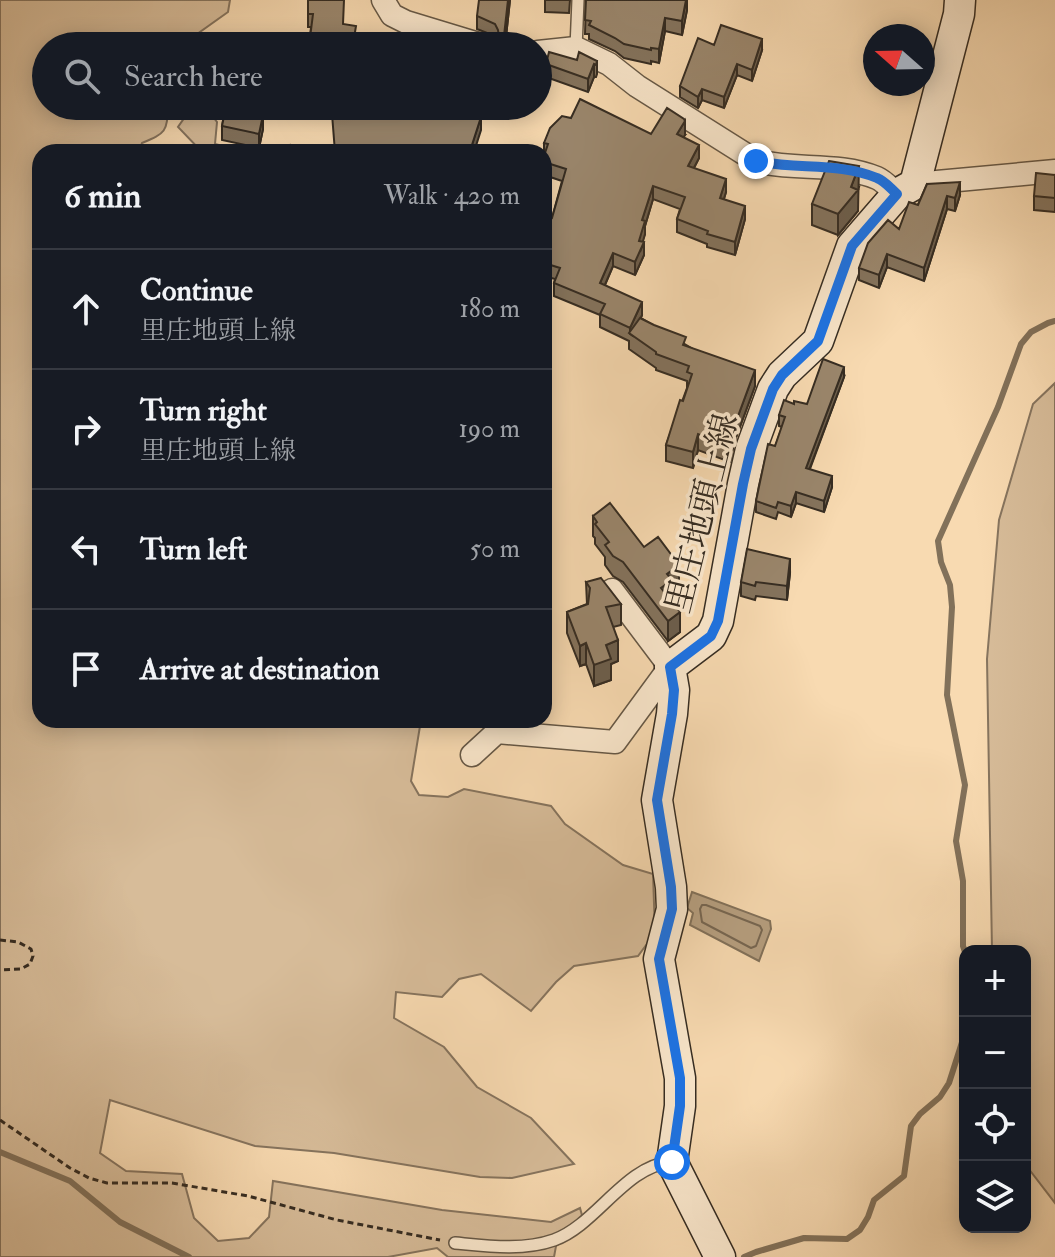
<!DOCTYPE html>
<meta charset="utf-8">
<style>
:root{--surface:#171b24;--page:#20242c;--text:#f1f3f6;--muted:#9ea1a6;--line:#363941}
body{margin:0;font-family:"IM FELL Double Pica","Noto Serif JP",serif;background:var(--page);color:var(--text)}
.controls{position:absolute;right:24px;bottom:24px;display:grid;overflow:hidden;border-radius:16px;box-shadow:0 4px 20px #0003}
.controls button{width:72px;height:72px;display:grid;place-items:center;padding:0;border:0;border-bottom:2px solid var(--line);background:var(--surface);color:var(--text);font:40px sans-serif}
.compass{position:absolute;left:863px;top:24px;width:72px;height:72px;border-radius:50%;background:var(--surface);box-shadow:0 4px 20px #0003;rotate:290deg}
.stop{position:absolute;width:24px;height:24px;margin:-18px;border:6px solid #1a73e8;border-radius:50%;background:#fff}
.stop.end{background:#1a73e8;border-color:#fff;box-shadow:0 2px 8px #0008}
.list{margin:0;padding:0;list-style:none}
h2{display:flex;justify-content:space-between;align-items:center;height:104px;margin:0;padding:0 32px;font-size:34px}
h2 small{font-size:26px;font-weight:400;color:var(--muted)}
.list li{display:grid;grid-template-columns:52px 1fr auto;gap:24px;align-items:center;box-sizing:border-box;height:120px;padding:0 32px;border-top:2px solid var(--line)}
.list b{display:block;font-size:30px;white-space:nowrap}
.list p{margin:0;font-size:26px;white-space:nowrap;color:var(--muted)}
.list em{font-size:26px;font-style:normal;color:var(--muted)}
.icon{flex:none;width:44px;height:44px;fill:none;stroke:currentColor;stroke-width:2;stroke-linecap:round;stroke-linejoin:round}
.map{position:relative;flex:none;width:1055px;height:1257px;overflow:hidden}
.search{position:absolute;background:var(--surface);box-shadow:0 4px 20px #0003;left:32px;top:32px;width:520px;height:88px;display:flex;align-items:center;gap:20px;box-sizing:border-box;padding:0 28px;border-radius:44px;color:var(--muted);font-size:30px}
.panel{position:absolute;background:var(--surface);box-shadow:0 4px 20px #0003;left:32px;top:144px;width:520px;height:584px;border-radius:24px}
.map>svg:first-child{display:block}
.green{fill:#d7bc99;stroke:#86745e;stroke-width:2}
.water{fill:#b69f80;stroke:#82715a;stroke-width:2}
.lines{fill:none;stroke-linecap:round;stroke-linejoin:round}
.shore{stroke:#766651;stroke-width:2}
.stream{stroke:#82715a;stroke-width:6}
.lane-casing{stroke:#665846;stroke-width:14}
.street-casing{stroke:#665846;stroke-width:25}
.secondary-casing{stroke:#352c22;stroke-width:33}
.path{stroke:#352c22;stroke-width:3;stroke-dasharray:6 4;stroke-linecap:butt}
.lane{stroke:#fae7cc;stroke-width:11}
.street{stroke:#fae7cc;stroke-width:22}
.secondary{stroke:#fae7cc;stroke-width:30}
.wall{fill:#84735d;stroke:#352c22;stroke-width:2}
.shaded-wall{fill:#6c5e4c;stroke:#352c22;stroke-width:2}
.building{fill:#9a866c;stroke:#352c22;stroke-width:2}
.route{stroke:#1a73e8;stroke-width:10}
.labels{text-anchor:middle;stroke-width:7;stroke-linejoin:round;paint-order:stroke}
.street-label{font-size:34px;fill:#352c22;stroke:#fae7cc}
</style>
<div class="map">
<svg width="1055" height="1257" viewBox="0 0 1055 1257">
<rect width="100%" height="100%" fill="#f8dab1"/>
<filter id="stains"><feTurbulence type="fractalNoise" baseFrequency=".0025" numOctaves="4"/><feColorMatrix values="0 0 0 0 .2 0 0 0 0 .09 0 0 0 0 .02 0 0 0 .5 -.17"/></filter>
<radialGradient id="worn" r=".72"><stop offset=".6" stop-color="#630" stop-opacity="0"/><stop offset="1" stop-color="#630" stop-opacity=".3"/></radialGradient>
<!-- green -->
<path class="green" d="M 0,0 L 230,0 L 228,12 L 193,37 L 189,46 L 46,46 L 46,106 L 168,106 C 167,132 166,133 142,143 L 139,152 L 40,152 L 40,720 L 421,720 L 411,781 L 419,795 L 448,797 L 464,789 L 551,806 L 565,824 L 623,865 L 653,874 L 655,933 L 638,956 L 574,966 L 556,982 L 531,1011 L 481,974 L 459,979 L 442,997 L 396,992 L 394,1018 L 444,1047 L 477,1087 L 531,1118 L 574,1164 L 512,1178 L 480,1177 L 334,1153 L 255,1146 L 110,1100 L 100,1153 L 126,1171 L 182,1174 L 194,1218 L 218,1241 L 249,1238 L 269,1217 L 273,1181 L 442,1210 L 551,1222 L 580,1208 L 585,1226 L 556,1246 L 554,1257 L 448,1257 L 437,1248 L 388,1257 L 0,1257 Z
M 209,112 L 217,122 L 215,144 L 245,152 L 202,152 L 178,127 L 185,117 Z
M 1055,383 L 1055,1203 L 1025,1164 L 1025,951 L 992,951 L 987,659 L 999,520 L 1033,404 Z"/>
<!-- water -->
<path class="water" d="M 692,892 L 770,921 L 771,929 L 759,961 L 690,925 L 693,913 L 687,908 Z"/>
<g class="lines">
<!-- shore -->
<path class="shore" d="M 702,905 L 706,905 L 760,926 L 762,930 L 756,946 L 751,948 L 702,922 L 700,909 Z"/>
<!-- stream -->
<path class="stream" d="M 965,952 L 963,946 L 963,881 L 956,841 L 965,785 L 947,695 L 952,607 L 950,585 L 941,562 L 938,541 L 998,407 L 1021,344 L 1031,332 L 1048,323 L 1055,321
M 0,1152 L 70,1181 L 120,1222 L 189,1257
M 744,1257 L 756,1252 L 804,1238 L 847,1239 L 860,1230 L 868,1217 L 874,1200 L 904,1176 L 911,1126 L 920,1114 L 940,1097 L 949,1083 L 965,1033"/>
<!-- lane casing -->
<g class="lane-casing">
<path id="lane" d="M 576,48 L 578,0
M 455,1243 C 487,1246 523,1251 554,1240 C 596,1225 625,1166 671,1162"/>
</g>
<!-- street casing -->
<g class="street-casing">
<path id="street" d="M 383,0 L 392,15 L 406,22 L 485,46
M 538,52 L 576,48 L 609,64 L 637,86 L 756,161 C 796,171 838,162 877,178 C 884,181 891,189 897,194
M 915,184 L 1055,171
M 472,755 L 497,732 L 615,742 L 670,667 L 612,590"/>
</g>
<!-- secondary casing -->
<g class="secondary-casing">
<path id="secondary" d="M 720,1257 L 672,1162 L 680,1106 L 680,1078 L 659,959 L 672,909 L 671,887 L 657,800 L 672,714 L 674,690 L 670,667 L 711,636 L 718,621 L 743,484 L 751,449 L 773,389 L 782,375 L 818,341 L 852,246 L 897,194 L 915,184 L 959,14 L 960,0"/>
</g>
<!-- path -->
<path class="path" d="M 0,940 L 18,942 L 31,949 L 33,956 L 30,964 L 21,969 L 0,970
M 0,1120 L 70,1168 L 89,1178 L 107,1183 L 172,1183 L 248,1196 L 337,1220 L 440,1240"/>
<!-- lane -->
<use href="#lane" class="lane"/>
<!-- street -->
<use href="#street" class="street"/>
<!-- secondary -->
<use href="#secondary" class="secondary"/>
</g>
<!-- wall -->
<path class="wall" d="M 308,0 L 343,24 L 356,40 L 355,46 L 309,46 L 311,27 L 308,27 Z
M 510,0 L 505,46 L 495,43 L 497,40 L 495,36 L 477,29 L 477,16 Z
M 545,0 L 570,0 L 569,13 L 545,12 Z
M 586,0 L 687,0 L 687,10 L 682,35 L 665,31 L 659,63 L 651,61 L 651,64 L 624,58 L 615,51 L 589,39 L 589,34 L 585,34 Z
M 714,45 L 762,50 L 752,81 L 737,75 L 724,108 L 702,100 L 698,108 L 680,97 L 680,86 Z
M 577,60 L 597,61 L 597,74 L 596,77 L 594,77 L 588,92 L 546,77 L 546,64 Z
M 195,106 L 261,106 L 263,129 L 259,148 L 222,140 L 222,126 L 224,115 Z
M 651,134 L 685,135 L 683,137 L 699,158 L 694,168 L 726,192 L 724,199 L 745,219 L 735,255 L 707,247 L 707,244 L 677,232 L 677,219 L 680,209 L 653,199 L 645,226 L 645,234 L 642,242 L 644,255 L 635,275 L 613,266 L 605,285 L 642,315 L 641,318 L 755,386 L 734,443 L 730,462 L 698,450 L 693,468 L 666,461 L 666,445 L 687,388 L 687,381 L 656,370 L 656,368 L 629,349 L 629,341 L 600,327 L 600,315 L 554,296 L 554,283 L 555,279 L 544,276 L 544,215 L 552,218 L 562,181 L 544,175 L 544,143 Z
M 1055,175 L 1055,212 L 1034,210 L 1034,196 Z
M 927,184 L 960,195 L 955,211 L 947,209 L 924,281 L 887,267 L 879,288 L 859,280 L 859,268 L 899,229 L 918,205 Z
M 859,187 L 858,190 L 858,211 L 838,235 L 812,225 L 812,204 Z
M 844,377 L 810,469 L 832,487 L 824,512 L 796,503 L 791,517 L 778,512 L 776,519 L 756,512 L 756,501 L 782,427 L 779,426 L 779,415 L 794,404 L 807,404 Z
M 593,516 L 644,547 L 679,585 L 672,591 L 671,600 L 680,632 L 668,641 L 623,582 L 613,576 L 605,565 L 605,557 L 595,544 L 595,538 L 593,536 Z
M 790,573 L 787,600 L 756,596 L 755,600 L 741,596 L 741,582 Z
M 586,582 L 621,604 L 621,625 L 613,627 L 618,661 L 611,664 L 611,680 L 594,686 L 586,664 L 580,666 L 567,633 L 567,612 L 587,604 Z"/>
<!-- shaded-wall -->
<path class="shaded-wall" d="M 508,0 L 510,0 L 505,46 L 503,46 Z
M 686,0 L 687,10 L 682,35 L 682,21 Z
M 665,18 L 665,31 L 659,63 L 659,49 Z
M 762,39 L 762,50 L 752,81 L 752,70 Z
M 594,64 L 594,77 L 588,92 L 588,79 Z
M 737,64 L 737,75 L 724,108 L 724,97 Z
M 702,89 L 702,100 L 698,108 L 698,97 Z
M 474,106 L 478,106 L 471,126 L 471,114 Z
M 263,115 L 263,129 L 259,148 L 259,134 Z
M 481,117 L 481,130 L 474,152 L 471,152 L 471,148 Z
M 685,121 L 685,135 L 677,148 L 677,134 Z
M 699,145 L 699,158 L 688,179 L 688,166 Z
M 859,166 L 858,211 L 838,235 L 838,214 L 851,187 Z
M 726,179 L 726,192 L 720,211 L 720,198 Z
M 960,182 L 960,195 L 955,211 L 955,198 Z
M 653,186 L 653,199 L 645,226 L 645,234 L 640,252 L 644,242 L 644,255 L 635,275 L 635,262 L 642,220 Z
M 947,196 L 947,209 L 924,281 L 924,268 Z
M 745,206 L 745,219 L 735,255 L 735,242 Z
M 613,253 L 613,266 L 600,296 L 600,283 Z
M 887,254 L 887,267 L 879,288 L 879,275 Z
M 642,302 L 642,315 L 633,336 L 630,334 L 630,328 Z
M 844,367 L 844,377 L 806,478 L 806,468 Z
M 755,370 L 755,386 L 734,443 L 730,462 L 730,446 L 734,427 Z
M 698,434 L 698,450 L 693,468 L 693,452 Z
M 832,476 L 832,487 L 824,512 L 824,501 Z
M 796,492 L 796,503 L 791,517 L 791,506 Z
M 790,559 L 790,573 L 787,600 L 787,586 Z
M 679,565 L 679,585 L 672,591 L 672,600 L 661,608 L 661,588 L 667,574 Z
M 680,612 L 680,632 L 668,641 L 668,621 Z
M 618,640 L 618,661 L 611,664 L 611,680 L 594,686 L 594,665 L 606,645 Z
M 586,643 L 586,664 L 580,666 L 580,646 Z"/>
<!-- building -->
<path class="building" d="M 308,0 L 344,0 L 343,24 L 356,26 L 353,44 L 338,41 L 338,46 L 309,46 L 313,14 L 308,14 Z
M 479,0 L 508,0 L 503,45 L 505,46 L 490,46 L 495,43 L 499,37 L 498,30 L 495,24 L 477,16 Z
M 586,0 L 686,0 L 682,21 L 665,18 L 659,49 L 651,48 L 651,50 L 624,44 L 615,38 L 589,25 L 591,21 L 585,20 Z
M 721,25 L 762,39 L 752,70 L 737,64 L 724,97 L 702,89 L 698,97 L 680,86 L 698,38 L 714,45 Z
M 252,37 L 265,42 L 263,46 L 248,46 Z
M 389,38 L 407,43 L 406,46 L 387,46 Z
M 549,52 L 577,60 L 579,52 L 597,61 L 596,65 L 594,64 L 588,79 L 546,64 Z
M 580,99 L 651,134 L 667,108 L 684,119 L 685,121 L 677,134 L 699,145 L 688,166 L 726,179 L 720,198 L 745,206 L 735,242 L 707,234 L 708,231 L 677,219 L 685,197 L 653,186 L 642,220 L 645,221 L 639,241 L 644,242 L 635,262 L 613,253 L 600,283 L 642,302 L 630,328 L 600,314 L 605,304 L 554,283 L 560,268 L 544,263 L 544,215 L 552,218 L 566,169 L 544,162 L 544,156 L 548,144 L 544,143 L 550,128 L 562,116 L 571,118 Z
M 226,106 L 260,106 L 258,114 L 263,115 L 259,134 L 222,126 Z
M 368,106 L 378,106 L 379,114 L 418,112 L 420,106 L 474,106 L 471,114 L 481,117 L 471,148 L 473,152 L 335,152 L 332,114 L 352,108 Z
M 290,145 L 292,152 L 263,152 L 262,150 Z
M 829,161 L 859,166 L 851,187 L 858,190 L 838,214 L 812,204 Z
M 1036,173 L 1055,175 L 1055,198 L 1034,196 Z
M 960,182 L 955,198 L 947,196 L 924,268 L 887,254 L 879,275 L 859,268 L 868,243 L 888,220 L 899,229 L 909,202 L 918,205 L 927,184 Z
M 640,318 L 654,325 L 686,337 L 683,345 L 755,370 L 734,427 L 730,446 L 698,434 L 693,452 L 666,445 L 680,400 L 683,401 L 692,374 L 687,372 L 689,366 L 656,354 L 656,352 L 629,333 Z
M 823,359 L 844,367 L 806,468 L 832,476 L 824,501 L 796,492 L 791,506 L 778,502 L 776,508 L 756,501 L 768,444 L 775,446 L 785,417 L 779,415 L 784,400 L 794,404 L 794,401 L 807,404 Z
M 610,503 L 644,547 L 658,537 L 679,565 L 667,574 L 672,580 L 661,588 L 680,612 L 668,621 L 623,562 L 613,556 L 605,545 L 609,542 L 595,524 L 597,522 L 593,516 Z
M 747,549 L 790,559 L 787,586 L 756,582 L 755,586 L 741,582 Z
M 601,578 L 621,604 L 606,607 L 618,640 L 606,645 L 611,659 L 594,665 L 586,643 L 580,646 L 567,612 L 588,604 L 590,588 L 586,582 Z"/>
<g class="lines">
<!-- route -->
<path class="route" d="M 672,1162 L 680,1106 L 680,1078 L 659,959 L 672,909 L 671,887 L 657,800 L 672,714 L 674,690 L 670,667 L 711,636 L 718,621 L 743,484 L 751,449 L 773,389 L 782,375 L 818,341 L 852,246 L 897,194 C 891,189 885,181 877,178 C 839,162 796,170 756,161"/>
</g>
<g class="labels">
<!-- street labels -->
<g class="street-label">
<text transform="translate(701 513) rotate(-76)" y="12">里庄地頭上線</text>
</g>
</g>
<rect width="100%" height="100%" filter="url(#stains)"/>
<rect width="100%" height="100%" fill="url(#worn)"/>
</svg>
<div class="controls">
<button>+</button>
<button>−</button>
<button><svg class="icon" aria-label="locate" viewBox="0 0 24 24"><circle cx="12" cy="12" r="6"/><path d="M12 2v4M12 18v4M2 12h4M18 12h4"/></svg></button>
<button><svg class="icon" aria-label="layers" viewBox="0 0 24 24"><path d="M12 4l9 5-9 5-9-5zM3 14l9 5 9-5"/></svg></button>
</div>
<svg class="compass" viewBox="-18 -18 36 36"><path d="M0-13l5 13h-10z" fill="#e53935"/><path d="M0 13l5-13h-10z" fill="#9ea1a6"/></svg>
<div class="stop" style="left:672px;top:1162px"></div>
<div class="stop end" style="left:756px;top:161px"></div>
<div class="search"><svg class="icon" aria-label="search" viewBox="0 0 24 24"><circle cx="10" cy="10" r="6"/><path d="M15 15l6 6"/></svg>Search here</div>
<section class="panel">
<h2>6 min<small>Walk · 420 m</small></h2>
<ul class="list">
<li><svg class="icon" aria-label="ahead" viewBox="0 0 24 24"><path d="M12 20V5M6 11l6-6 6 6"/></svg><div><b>Continue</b><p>里庄地頭上線</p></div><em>180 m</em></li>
<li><svg class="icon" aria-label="right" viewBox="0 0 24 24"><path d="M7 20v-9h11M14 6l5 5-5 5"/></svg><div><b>Turn right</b><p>里庄地頭上線</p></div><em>190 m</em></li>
<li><svg class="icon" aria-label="left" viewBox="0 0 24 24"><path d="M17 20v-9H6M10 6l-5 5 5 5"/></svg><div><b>Turn left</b></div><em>50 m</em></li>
<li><svg class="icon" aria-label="arrive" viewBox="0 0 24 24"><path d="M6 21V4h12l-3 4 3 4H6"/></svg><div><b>Arrive at destination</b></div></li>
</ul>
</section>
</div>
